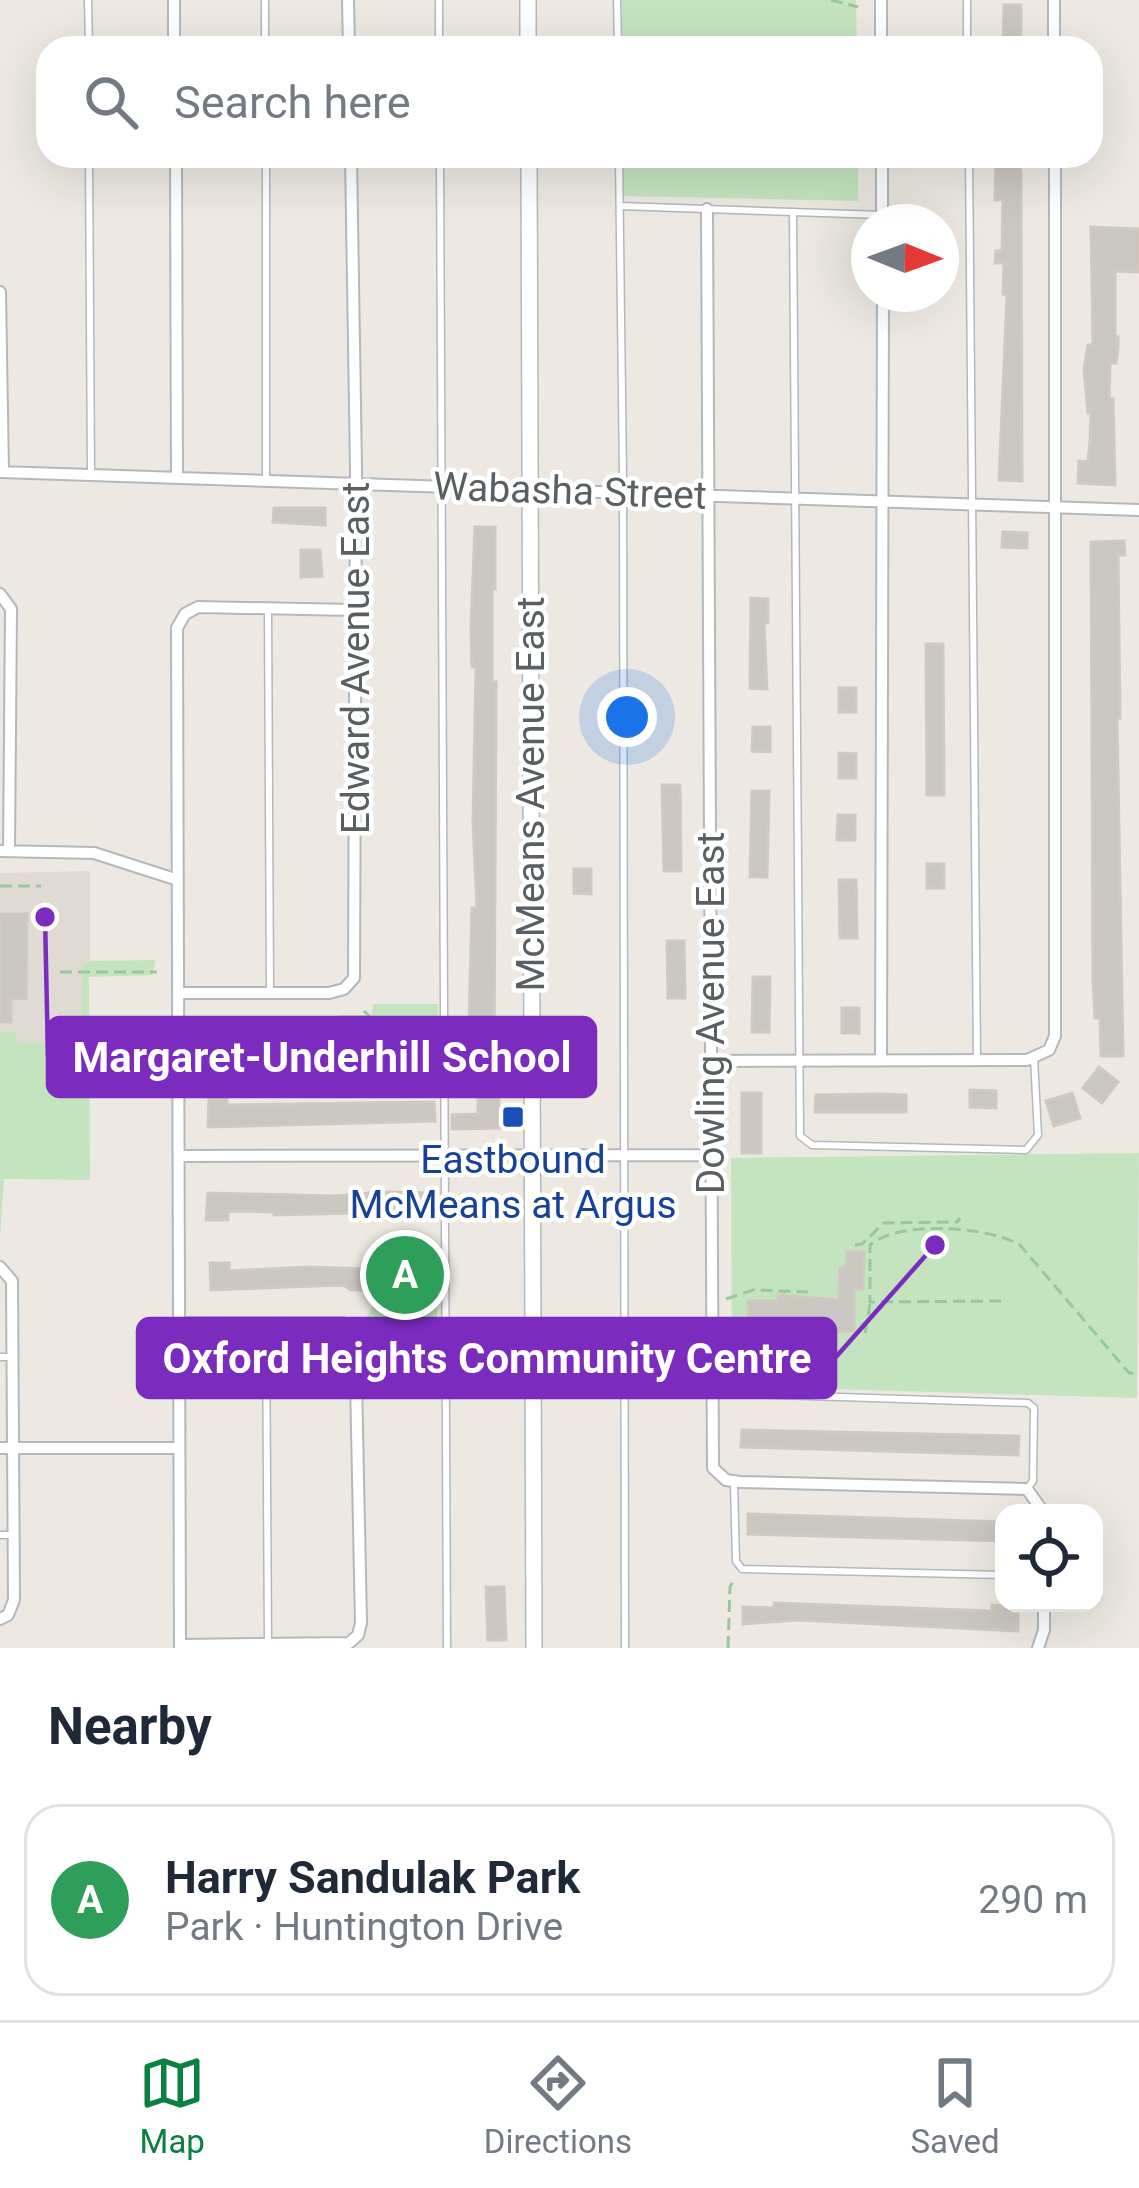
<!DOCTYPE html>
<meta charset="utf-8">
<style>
:root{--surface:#fff;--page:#f2f2f3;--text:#1f2937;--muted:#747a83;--line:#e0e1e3;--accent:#0b8043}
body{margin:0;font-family:Roboto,sans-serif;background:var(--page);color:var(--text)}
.controls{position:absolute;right:36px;bottom:36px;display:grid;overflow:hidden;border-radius:24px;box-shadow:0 12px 48px #0002}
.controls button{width:108px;height:108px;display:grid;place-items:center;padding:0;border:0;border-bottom:3px solid var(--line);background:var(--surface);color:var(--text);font:60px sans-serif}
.compass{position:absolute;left:851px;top:204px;width:108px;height:108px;border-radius:50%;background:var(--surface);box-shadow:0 12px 48px #0002;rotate:91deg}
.you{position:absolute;left:627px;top:717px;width:42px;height:42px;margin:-30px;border:9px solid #fff;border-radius:50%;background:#1a73e8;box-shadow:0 0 0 18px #1a73e833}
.badge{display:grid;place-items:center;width:78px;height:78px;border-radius:50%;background:var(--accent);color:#fff;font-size:39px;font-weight:700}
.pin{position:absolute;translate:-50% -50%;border:6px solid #fff;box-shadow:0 3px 12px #0006}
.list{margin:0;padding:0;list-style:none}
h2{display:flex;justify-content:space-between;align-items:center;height:156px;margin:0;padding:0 48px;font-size:51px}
h2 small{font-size:39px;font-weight:400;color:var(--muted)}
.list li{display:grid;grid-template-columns:78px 1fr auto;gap:36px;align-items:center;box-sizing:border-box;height:192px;margin:0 24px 24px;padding:0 24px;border:3px solid var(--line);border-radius:36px}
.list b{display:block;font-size:45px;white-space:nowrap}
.list p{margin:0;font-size:39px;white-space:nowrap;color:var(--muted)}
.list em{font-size:39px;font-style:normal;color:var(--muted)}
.icon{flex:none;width:66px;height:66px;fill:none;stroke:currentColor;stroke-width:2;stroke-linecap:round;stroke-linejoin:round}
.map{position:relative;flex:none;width:1139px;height:1648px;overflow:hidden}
.search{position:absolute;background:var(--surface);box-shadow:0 12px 48px #0002;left:36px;right:36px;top:36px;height:132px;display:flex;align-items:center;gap:30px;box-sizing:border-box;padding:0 42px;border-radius:36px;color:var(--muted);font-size:45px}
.sheet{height:372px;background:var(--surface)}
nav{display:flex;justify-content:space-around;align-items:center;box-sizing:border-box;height:168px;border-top:3px solid var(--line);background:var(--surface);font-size:33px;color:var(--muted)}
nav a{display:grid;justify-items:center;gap:6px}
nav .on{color:var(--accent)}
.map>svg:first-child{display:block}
.education{fill:#dfdad3}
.green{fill:#c3e4be}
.building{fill:#cac6c1;stroke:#d1c9c0;stroke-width:3}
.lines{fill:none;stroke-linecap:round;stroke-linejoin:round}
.lane-casing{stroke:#b4b8bc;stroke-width:9}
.street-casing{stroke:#b4b8bc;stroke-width:14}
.secondary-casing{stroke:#b3b8bc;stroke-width:18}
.path{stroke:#99c8a0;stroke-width:3;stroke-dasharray:12 6;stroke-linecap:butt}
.lane{stroke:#fff;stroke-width:6}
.street{stroke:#fff;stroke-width:10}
.secondary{stroke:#fff;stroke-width:15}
.transit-dot{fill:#1a4fb4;stroke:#fff;stroke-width:4.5}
.labels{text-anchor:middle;stroke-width:9;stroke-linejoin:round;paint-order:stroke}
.street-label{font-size:39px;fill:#5a5f62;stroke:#fff}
.transit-label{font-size:39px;fill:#164399;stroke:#fff}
.leader{fill:none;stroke:#7b2cbf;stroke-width:4.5}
.callout-dot{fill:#7b2cbf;stroke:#fff;stroke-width:4.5}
.callout{fill:#7b2cbf;stroke:#7b2cbf;stroke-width:4.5}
.callout-label{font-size:42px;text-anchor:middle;font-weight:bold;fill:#fff}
</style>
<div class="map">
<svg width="1139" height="1648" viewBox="0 0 1139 1648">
<rect width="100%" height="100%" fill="#ede9e2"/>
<!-- education -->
<path class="education" d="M 90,871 L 90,961 L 83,965 L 81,1042 L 16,1043 L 16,1032 L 0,1032 L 0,873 Z"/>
<!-- green -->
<path class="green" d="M 622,0 L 856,0 L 857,48 L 622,48 Z
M 623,156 L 858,156 L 858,201 L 623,196 Z
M 155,960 L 153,975 L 89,977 L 90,1180 L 4,1179 L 0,1237 L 0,1032 L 16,1032 L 17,1043 L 80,1042 L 83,964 L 90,961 Z
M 373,1004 L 438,1004 L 436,1076 L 337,1076 L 338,1015 L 372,1015 Z
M 1139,1153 L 1137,1398 L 732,1386 L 731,1158 Z
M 373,1241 L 437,1242 L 437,1327 L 365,1326 L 363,1323 L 373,1307 Z"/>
<!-- building -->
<path class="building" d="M 1004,5 L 1021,5 L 1021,48 L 1003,48 Z
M 996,156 L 1019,156 L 1021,173 L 1022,481 L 999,480 L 1007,295 L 1003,294 L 1004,263 L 995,263 L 996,251 L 1002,251 L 1003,200 L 995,200 Z
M 1091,227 L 1139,229 L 1139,272 L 1115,271 L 1115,337 L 1118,337 L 1118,348 L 1116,363 L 1110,363 L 1109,398 L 1113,399 L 1115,485 L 1078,483 L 1079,461 L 1088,462 L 1090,441 L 1091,413 L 1088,413 L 1084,369 L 1088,345 L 1093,345 Z
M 274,508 L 325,508 L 325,525 L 273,522 Z
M 475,527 L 495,527 L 495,589 L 492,589 L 492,682 L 496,682 L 496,694 L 494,1062 L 497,1062 L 500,1128 L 452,1129 L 452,1115 L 478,1114 L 478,1090 L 472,1090 L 469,1024 L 472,908 L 477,908 L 473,822 L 476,667 L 472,667 L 471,628 Z
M 1003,532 L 1027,533 L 1027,548 L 1002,547 Z
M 1124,541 L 1125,555 L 1118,555 L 1120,718 L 1117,718 L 1123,1056 L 1101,1056 L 1100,1018 L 1095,1018 L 1093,981 L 1091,542 Z
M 301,550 L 320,550 L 322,576 L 301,577 Z
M 751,598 L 768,599 L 768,623 L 764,623 L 767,689 L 750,688 Z
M 926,644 L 943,644 L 944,795 L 927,795 Z
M 839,688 L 856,688 L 856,712 L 839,712 Z
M 753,727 L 770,727 L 770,752 L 752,751 Z
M 839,753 L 856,754 L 856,778 L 839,778 Z
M 662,785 L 680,785 L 681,871 L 664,871 Z
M 752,791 L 769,791 L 767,877 L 750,877 Z
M 838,815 L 855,815 L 855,840 L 837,840 Z
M 927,864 L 944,864 L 944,888 L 927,888 Z
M 574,869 L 591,869 L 591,894 L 574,893 Z
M 839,880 L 856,880 L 857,938 L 840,938 Z
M 0,914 L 27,914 L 26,999 L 11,998 L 11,1022 L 0,1022 Z
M 667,941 L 684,941 L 685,998 L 668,998 Z
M 753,977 L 770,977 L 769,1032 L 752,1032 Z
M 842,1008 L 859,1008 L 859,1033 L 842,1033 Z
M 1099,1067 L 1118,1082 L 1102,1103 L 1083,1088 Z
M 970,1090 L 996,1091 L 996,1108 L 970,1107 Z
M 742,1093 L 761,1093 L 761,1153 L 742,1153 Z
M 1072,1093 L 1080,1118 L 1054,1126 L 1046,1101 Z
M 880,1094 L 906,1095 L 906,1112 L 815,1112 L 816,1095 Z
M 209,1099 L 227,1099 L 227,1105 L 434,1102 L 435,1121 L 208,1127 Z
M 381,1192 L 435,1193 L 435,1211 L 274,1215 L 274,1212 L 228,1211 L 228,1220 L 206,1220 L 208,1193 L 335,1196 Z
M 847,1252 L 864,1252 L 863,1289 L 854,1289 L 854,1331 L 749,1332 L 748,1301 L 778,1301 L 778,1295 L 839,1300 L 840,1268 L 846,1268 Z
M 210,1263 L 229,1263 L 229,1271 L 306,1267 L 370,1269 L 370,1290 L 351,1290 L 343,1285 L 211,1290 Z
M 742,1430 L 1019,1436 L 1018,1455 L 741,1447 Z
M 748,1514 L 1004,1522 L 1004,1541 L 748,1534 Z
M 486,1587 L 504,1587 L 506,1640 L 488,1640 Z
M 774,1603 L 992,1611 L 992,1605 L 1010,1606 L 1010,1614 L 1018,1614 L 1018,1631 L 798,1620 L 743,1624 L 743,1607 L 774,1608 Z"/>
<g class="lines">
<!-- lane casing -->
<g class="lane-casing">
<path id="lane" d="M 88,0 L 89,48
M 265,0 L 265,48
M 439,0 L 439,48
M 617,0 L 618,48
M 967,0 L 967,48
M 89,156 L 91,475
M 266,156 L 266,480
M 440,156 L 447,1648
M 619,156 L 623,477 L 625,1648
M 969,156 L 977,1060
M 620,206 L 882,215
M 793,212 L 800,1136 L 812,1145 L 1026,1150 L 1038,1135 L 1034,1058
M 268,609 L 270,993
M 266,1323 L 268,1644
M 0,1357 L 13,1357
M 714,1393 L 1028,1403 L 1034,1408 L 1033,1481 L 1027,1489
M 734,1483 L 736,1561 L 742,1569 L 1004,1575
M 0,1535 L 14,1535"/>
</g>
<!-- street casing -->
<g class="street-casing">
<path id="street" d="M 174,0 L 174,48
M 348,0 L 349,48
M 881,0 L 881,48
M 1054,0 L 1054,48
M 176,156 L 177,477
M 882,156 L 882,222
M 707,209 L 713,1468 L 726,1480 L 740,1482 L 1027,1489 L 1044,1513
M 0,292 L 3,472
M 0,472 L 1139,510
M 0,594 L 11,609 L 9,851
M 0,851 L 94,853 L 178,880
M 178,993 L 329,993 L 344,989 L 354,978 L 356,468 L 351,156
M 881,1059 L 883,294
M 711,1061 L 1027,1060 L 1049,1050 L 1055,1036 L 1055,156
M 179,1156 L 711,1155
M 0,1267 L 12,1281 L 14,1600 L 8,1615 L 0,1619
M 178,1323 L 343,1323 L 355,1331 L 361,1623 L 358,1635 L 349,1643 L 180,1645
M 0,1448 L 178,1448
M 180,1648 L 177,628 L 185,614 L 198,607 L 352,610
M 1038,1648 L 1044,1630 L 1044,1603"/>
</g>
<!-- secondary casing -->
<g class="secondary-casing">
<path id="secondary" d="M 528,0 L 528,48
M 529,156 L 534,1648"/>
</g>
<!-- path -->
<path class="path" d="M 831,0 L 858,7
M 0,886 L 41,886
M 60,972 L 157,972
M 364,1011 L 388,1035 L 395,1049 L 434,1049
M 855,1245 L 862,1244 L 884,1223 L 957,1222 L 960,1218
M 726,1299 L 753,1290 L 808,1292
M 1001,1301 L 870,1302 L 870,1245 C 898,1220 988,1226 1020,1245 L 1129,1373 L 1139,1373
M 367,1324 C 395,1308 414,1277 425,1248 L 438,1246
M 865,1333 L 870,1304
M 728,1648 L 730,1587 L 734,1579"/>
<!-- lane -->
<use href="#lane" class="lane"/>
<!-- street -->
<use href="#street" class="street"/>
<!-- secondary -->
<use href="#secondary" class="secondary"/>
</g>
<!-- markers -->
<rect class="transit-dot" x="501" y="1105" width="24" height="24" rx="6"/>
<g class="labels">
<!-- street labels -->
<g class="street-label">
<text transform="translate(570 490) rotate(2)" y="14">Wabasha Street</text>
<text transform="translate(355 658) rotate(-90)" y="14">Edward Avenue East</text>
<text transform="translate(530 794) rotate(-90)" y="14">McMeans Avenue East</text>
<text transform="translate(710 1013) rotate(-90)" y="14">Dowling Avenue East</text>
</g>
<!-- transit labels -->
<g class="transit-label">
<text x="513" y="1173">Eastbound<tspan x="513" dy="45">McMeans at Argus</tspan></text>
</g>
</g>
<!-- callouts -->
<path class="leader" d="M45 917L48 1057M935 1245L835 1358"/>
<g class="callout-dot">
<circle cx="45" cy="917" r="12"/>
<circle cx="935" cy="1245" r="12"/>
</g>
<g class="callout">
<rect x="48" y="1018" width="547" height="78" rx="12"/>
<rect x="138" y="1319" width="697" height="78" rx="12"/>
</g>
<g class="callout-label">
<text x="322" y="1072">Margaret-Underhill School</text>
<text x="487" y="1373">Oxford Heights Community Centre</text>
</g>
</svg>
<div class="controls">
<button><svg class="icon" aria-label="locate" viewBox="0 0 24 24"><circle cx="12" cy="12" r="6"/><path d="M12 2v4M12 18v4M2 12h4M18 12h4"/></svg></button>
</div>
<svg class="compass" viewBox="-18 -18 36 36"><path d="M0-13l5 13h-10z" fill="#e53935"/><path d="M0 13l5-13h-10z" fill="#747a83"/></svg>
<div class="you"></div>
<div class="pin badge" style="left:405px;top:1275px;background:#2e9e5b">A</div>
<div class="search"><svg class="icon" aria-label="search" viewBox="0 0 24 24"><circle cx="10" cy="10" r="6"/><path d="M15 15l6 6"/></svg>Search here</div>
</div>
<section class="sheet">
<h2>Nearby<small></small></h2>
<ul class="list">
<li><span class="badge" style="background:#2e9e5b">A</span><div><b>Harry Sandulak Park</b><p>Park · Huntington Drive</p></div><em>290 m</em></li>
</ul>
</section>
<nav>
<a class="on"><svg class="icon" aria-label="map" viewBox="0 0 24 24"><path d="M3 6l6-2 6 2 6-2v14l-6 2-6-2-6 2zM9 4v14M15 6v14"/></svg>Map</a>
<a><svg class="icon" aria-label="directions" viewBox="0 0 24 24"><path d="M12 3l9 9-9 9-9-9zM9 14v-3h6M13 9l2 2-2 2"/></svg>Directions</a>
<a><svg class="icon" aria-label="saved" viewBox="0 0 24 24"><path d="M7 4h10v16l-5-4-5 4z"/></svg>Saved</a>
</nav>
